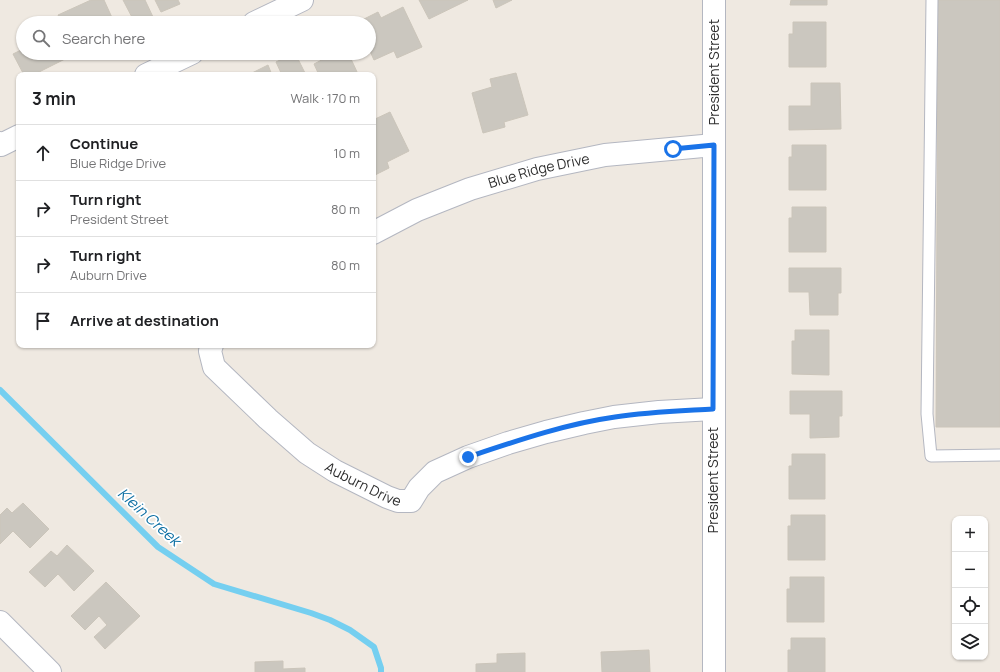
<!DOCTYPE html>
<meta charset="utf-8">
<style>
:root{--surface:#fff;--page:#f2f2f2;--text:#202124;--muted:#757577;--line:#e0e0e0}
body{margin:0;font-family:Manrope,sans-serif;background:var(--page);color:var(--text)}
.controls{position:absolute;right:12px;bottom:12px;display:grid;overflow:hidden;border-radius:8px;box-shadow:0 1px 3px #0004}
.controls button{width:36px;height:36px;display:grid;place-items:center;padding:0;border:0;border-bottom:1px solid var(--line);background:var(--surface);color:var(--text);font:20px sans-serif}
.stop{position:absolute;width:12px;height:12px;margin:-9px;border:3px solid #1a73e8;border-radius:50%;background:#fff}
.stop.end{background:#1a73e8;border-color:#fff;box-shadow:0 1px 4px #0008}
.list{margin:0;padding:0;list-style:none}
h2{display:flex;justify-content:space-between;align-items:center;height:52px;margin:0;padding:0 16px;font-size:17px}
h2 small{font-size:13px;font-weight:400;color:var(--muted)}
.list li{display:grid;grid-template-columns:26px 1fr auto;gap:12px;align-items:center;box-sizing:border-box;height:56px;padding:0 16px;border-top:1px solid var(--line)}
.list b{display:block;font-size:15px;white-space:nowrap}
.list p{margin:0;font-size:13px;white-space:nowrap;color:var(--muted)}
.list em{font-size:13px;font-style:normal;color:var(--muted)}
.icon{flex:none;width:22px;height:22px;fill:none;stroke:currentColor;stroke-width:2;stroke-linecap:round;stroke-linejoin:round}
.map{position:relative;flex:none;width:1000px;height:672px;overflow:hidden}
.search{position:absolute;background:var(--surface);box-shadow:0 1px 3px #0004;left:16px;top:16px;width:360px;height:44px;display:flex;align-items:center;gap:10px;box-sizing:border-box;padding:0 14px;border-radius:22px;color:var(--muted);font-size:15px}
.panel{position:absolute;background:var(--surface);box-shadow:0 1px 3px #0004;left:16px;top:72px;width:360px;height:276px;border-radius:8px}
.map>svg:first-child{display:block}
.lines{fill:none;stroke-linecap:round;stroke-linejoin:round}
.stream{stroke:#75cff0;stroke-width:6}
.building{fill:#cbc7bf;stroke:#cbc5ba}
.service-casing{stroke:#b4b7c1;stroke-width:13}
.minor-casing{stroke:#b4b7c1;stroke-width:24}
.service{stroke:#fff;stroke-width:11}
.minor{stroke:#fff;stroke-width:22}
.route{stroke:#1a73e8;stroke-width:5}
.labels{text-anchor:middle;stroke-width:3.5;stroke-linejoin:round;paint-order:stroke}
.street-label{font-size:14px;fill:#2e2e2e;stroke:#fff}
.water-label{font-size:15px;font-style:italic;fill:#0d6fa3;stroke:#fff}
</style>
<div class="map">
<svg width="1000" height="672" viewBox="0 0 1000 672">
<rect width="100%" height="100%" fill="#efe9e1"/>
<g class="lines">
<!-- stream -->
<path class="stream" d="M 0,390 L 158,547 L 214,584 L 311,613 L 330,620 L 350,630 L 374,647 L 381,668 L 381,672"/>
</g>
<!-- building -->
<path class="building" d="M 91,0 L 104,0 L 114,22 L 112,23 L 62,23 L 58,15 Z
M 123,0 L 145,0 L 153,17 L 140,23 L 135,23 Z
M 155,0 L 178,0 L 180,4 L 161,12 Z
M 419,0 L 468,0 L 429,19 Z
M 493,0 L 512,0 L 496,8 Z
M 791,0 L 827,0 L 827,5 L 790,5 Z
M 938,0 L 1000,0 L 1000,427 L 936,427 Z
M 403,7 L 422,47 L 397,58 L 394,51 L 374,60 L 369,49 L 369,23 L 356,23 L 378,12 L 381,18 Z
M 793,22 L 826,22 L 826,67 L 789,67 L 789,34 L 793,34 Z
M 23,49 L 23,53 L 62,53 L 65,59 L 33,75 L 24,75 L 13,54 Z
M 294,53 L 295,53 L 306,75 L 282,75 L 276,62 Z
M 333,53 L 358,53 L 359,55 L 351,59 L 358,74 L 355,75 L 319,75 L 314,64 L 333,54 Z
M 268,65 L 272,75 L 251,75 L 250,74 Z
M 516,73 L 528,115 L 504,122 L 505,127 L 483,133 L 472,93 L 492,87 L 490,79 Z
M 811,83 L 840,83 L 841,129 L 789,130 L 789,106 L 811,106 Z
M 390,112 L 409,151 L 387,162 L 389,168 L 373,176 L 373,120 Z
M 792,145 L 826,145 L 826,190 L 789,190 L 789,157 L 792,157 Z
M 792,207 L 826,207 L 826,252 L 789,252 L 789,218 L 792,218 Z
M 789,268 L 841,268 L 841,293 L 838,293 L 838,315 L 810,315 L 809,292 L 789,292 Z
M 795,330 L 829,330 L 829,375 L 792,374 L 792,341 L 795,341 Z
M 790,391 L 842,391 L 842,416 L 839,416 L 839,437 L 810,438 L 810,414 L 790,414 Z
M 792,454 L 825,454 L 825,499 L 789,499 L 789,466 L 792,466 Z
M 23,503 L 49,529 L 30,548 L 13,531 L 0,544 L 0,515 L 7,508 L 12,513 Z
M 791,515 L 825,515 L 825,560 L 788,560 L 788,526 L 791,526 Z
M 67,545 L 94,571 L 74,591 L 58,574 L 45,587 L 29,572 L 51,551 L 57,556 Z
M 790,577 L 824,577 L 824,622 L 787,622 L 787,589 L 790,589 Z
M 106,582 L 140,616 L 105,649 L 94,637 L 107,625 L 99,616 L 85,630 L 71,616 Z
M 791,638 L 825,638 L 825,672 L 788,672 L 788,650 L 791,650 Z
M 649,650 L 650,672 L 602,672 L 601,652 Z
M 525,653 L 525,672 L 476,672 L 476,664 L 497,663 L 497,654 Z
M 283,661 L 283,669 L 305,668 L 305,672 L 255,672 L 255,662 Z"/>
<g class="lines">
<!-- service casing -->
<g class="service-casing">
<path id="service" d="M 932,0 L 927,414 L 931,456 L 1000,455"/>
</g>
<!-- minor casing -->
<g class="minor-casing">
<g id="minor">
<path d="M 254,23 L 302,0"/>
<path d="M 146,75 L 192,53"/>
<path d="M 0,143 L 1,145 L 19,136"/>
<path id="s1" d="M 373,233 L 417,210 L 470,189 L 537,169 L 605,155 L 714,145"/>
<path id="s2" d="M 212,345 L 210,351 L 214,367 L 268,419 L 307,453 L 335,471 L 387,497 L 398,501 L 411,501 L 419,488 L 435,472 L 468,457 L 508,443 L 546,432 L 584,423 L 614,417 L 659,412 L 713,409"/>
<path d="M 0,622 L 50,672"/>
<path d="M 714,672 L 714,0"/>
</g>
</g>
<!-- service -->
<use href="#service" class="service"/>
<!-- minor -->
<use href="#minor" class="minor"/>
</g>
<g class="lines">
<!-- route -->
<path class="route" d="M 468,457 C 516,441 565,424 615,417 C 648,412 680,411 713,409 L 714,145 L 673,149"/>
</g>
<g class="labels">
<!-- street labels -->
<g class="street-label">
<text transform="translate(714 72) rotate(-90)" y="5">President Street</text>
<text dy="5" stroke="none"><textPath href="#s1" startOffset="178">Blue Ridge Drive</textPath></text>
<text transform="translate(713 480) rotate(-90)" y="5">President Street</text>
<text dy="5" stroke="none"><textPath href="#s2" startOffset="214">Auburn Drive</textPath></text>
</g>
<!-- water labels -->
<g class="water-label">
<text transform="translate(149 517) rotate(42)" y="5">Klein Creek</text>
</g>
</g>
</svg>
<div class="controls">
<button>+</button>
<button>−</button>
<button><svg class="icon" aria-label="locate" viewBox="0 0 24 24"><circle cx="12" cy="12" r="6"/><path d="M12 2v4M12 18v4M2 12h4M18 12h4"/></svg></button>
<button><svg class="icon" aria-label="layers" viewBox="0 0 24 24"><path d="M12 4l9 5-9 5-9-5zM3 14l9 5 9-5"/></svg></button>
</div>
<div class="stop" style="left:673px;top:149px"></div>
<div class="stop end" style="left:468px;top:457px"></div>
<div class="search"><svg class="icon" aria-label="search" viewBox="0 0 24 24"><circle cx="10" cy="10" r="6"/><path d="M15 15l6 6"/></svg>Search here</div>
<section class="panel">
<h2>3 min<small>Walk · 170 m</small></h2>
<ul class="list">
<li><svg class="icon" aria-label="ahead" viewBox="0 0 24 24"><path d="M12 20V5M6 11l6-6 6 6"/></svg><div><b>Continue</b><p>Blue Ridge Drive</p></div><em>10 m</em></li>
<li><svg class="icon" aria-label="right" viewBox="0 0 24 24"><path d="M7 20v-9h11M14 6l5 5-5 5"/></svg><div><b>Turn right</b><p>President Street</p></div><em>80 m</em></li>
<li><svg class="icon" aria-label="right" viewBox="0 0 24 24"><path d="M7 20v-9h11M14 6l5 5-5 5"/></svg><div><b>Turn right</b><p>Auburn Drive</p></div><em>80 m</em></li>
<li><svg class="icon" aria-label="arrive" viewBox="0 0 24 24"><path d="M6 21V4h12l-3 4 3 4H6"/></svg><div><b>Arrive at destination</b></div></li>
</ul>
</section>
</div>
